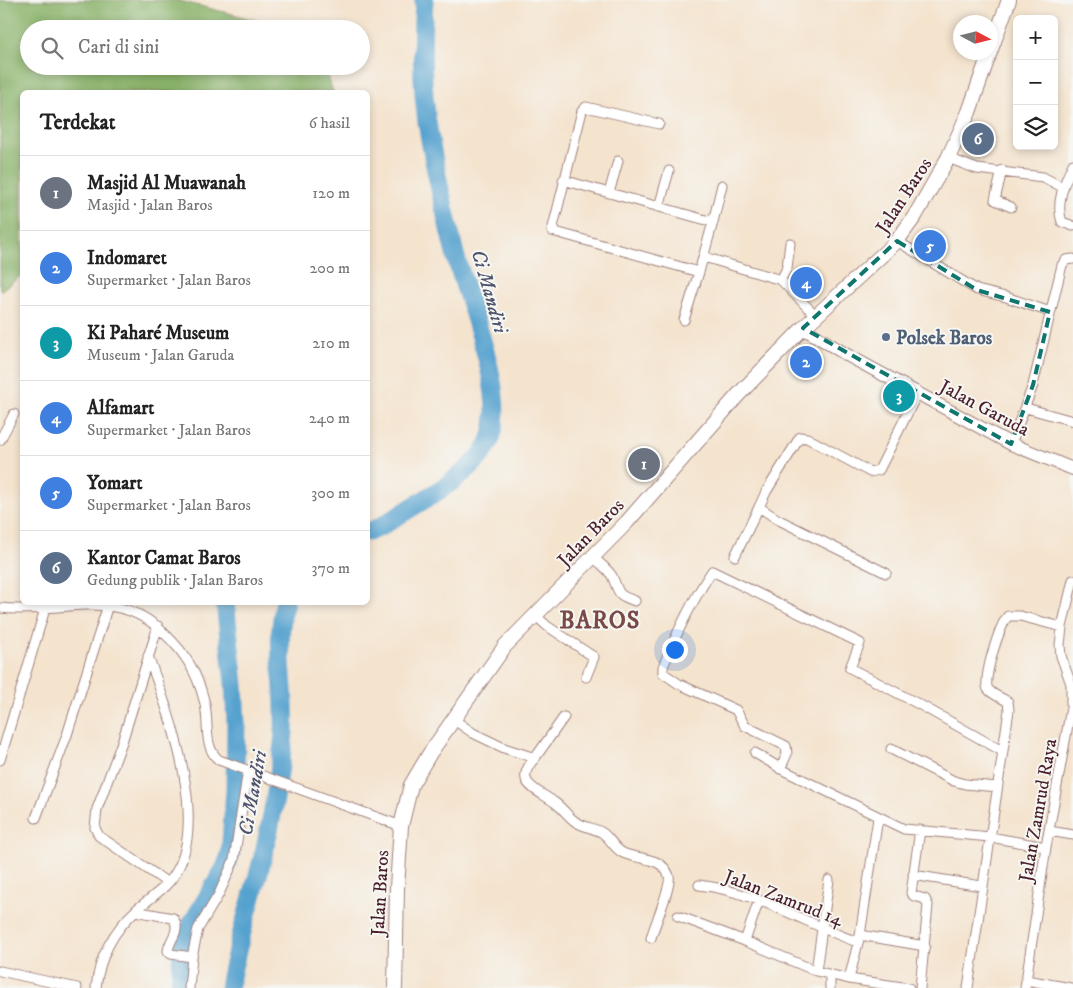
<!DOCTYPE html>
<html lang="id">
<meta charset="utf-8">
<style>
:root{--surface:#fff;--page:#f2f2f2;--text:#222;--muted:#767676;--line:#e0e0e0;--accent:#c8321e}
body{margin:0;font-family:"IM FELL DW Pica",serif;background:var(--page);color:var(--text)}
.controls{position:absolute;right:15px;top:15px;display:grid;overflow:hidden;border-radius:8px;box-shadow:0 2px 8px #0003}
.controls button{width:45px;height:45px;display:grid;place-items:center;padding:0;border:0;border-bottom:1px solid var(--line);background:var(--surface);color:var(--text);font:25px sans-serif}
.compass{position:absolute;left:953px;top:15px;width:45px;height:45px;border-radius:50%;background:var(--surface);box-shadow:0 2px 8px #0003;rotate:97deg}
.you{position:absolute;left:674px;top:649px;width:18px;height:18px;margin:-12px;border:4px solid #fff;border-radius:50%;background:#1a73e8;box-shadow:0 0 0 8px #1a73e833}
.badge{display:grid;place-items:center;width:32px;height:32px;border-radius:50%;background:var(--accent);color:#fff;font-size:16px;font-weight:700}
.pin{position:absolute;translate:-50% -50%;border:2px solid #fff;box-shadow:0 1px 5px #0006}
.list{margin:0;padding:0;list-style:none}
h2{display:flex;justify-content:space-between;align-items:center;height:65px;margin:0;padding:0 20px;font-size:21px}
h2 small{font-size:16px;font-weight:400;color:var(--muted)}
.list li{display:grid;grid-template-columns:32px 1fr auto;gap:15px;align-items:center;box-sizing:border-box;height:75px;padding:0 20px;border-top:1px solid var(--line)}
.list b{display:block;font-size:19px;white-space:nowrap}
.list p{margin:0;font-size:16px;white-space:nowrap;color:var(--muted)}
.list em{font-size:16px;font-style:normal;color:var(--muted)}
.icon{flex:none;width:28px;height:28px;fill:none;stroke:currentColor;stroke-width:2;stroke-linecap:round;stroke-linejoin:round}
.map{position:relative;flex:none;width:1073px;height:988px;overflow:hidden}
.search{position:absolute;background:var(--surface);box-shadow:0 2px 8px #0003;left:20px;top:20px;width:350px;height:55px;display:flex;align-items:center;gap:12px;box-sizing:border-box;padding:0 18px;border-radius:28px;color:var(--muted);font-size:19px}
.panel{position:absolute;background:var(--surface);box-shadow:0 2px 8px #0003;left:20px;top:90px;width:350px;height:515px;border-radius:8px}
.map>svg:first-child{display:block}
.forest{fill:#8ab36a;stroke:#6a694a}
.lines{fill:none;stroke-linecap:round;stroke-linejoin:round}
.river{stroke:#57a2cf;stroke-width:19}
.street-casing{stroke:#9f817c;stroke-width:11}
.secondary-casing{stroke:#9f817c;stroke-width:14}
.primary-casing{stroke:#9f817c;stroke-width:16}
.street{stroke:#fff;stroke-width:9}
.secondary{stroke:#fff;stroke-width:12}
.primary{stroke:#fff;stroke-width:14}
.marked{fill:none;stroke:#0f766e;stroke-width:4;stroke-dasharray:10 6;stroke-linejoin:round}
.service-dot{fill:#5c6f8a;stroke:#f6f6f2;stroke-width:2}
.labels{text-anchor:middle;stroke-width:4;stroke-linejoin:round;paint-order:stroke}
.street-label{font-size:19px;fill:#4a1f2b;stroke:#f6f6f2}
.service-label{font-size:19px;font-weight:bold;fill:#4e5e75;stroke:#f6f6f2;text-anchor:start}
.water-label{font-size:20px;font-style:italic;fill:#4f536d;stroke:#f6f6f2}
.district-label{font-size:24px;font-weight:bold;letter-spacing:1px;fill:#7a4a48;stroke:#f6f6f2}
</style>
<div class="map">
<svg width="1073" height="988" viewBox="0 0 1073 988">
<rect width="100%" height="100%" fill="#f6f6f2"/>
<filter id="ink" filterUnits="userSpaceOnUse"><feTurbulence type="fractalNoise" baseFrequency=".02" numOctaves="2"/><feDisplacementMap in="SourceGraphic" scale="10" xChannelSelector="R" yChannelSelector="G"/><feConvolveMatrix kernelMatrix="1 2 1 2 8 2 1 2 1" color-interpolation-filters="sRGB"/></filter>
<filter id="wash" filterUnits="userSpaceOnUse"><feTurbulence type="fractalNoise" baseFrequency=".0096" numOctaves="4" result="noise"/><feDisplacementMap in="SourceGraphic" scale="20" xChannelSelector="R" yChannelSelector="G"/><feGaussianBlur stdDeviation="1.12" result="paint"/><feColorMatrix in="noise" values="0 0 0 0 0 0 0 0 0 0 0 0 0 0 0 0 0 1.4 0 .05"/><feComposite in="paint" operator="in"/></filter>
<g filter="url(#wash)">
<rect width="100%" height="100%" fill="#f4e3cd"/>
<!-- forest -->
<path class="forest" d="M 0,0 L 176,0 L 256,20 L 275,29 L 29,29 L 29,66 L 322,66 L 328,76 L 333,92 L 22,92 L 22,275 L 0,291 Z"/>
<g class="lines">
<!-- river -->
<path class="river" d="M 368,532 L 380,527 C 410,507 471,477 488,445 C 512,401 467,301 455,254 C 446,217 437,178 430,140 C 421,94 421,46 424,0
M 180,988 L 182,949 L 192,923 L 225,868 L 230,855 L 235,790 L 236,724 L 234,684 L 225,602
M 229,988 C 237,940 254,895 265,848 C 273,814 279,777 283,743 C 289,696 273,648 285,602"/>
</g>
</g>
<g filter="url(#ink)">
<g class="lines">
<!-- street casing -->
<g class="street-casing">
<path id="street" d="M 948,158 L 977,169 L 1043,177 L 1062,187
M 1073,164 C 1065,181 1055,203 1062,222 L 1073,226
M 1002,170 L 995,200 L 1011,207
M 563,180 L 713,222 L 699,272 L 552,231 L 582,111 L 586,107 L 659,124
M 609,193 L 618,161
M 659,207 L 669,171
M 713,222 L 722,185
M 897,241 L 977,290 L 1006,297 L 1050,312
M 704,257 L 781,280 L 816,316
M 781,280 L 787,268 L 790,243
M 684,320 L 699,272
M 1026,408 L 1073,421
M 0,440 L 14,414
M 1011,444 L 1033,385 L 1062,265 L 1066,260 L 1073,259
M 592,556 C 598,562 608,569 612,576 C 620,593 615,594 635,601
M 735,556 L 759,507
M 886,573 L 777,519 L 759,507 L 766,492 L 800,437 L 807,438 L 870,472 L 879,470 L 918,392
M 0,608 C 62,615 117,584 166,635 C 186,654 197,673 204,700 C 210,719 202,747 219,760 L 401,826
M 535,615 L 547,626 L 594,657 L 586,677
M 158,626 L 122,742 L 97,809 L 95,828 L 99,836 L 168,883
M 453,719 L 473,733 L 504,748 L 535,758 C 512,783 536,789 554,802 C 562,807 568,817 576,822 C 584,827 593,828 601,832 C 610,837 613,848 623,853 C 638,860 662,856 669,876 C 672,885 654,926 651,938
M 891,749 L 954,781 L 965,784 L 997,787
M 755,753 L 785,771 L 904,829 L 990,837 L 1046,847
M 535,758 L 564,717
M 0,760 L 45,609
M 780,769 L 787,754 L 786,746 L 745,726 L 736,710 L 679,684 L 663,673 L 663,667 C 676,634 692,601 712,571 L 860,643 L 850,668 L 924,707 L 1002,751
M 36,818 L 67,735 L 108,605
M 1049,831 L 1073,835
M 913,875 L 981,886
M 699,885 C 755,891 805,923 857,942
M 135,911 L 173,918 C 182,931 169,939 168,951 L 171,954 L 192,957
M 678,916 L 745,941 L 816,971 L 849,979 L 909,988
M 860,935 L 925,946
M 745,941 L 759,900
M 0,971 L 77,988
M 816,971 L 829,880
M 830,975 L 830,988
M 849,979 L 860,935 L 878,818
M 1026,980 L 1071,988
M 96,988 C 99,957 114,930 137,909 C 148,900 160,892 169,882 C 214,831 169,713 148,656
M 189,988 L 192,957 L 198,929 L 219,894 L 234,860 L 248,770
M 920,988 L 928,905 L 925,899 L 914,896 L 911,893 L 920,830
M 968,988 L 1009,710 L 1008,702 C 1002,697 993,696 988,689 C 982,680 1000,624 1008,616 L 1020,616 L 1062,627
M 1025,988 L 1046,847 L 1071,708 L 1071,684 L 1061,656 L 1060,645 L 1062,627 L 1073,580"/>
</g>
<!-- secondary casing -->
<g class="secondary-casing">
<path id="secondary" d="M 803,328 L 847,355 L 1011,444 L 1073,469"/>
</g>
<!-- primary casing -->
<g class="primary-casing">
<path id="primary" d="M 990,52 L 1009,0
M 395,988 L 397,888 L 401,826 L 411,785 L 430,753 L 505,646 L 627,522 L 739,394 L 803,328 L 897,241 L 915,216 L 948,158 L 969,112 L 990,52"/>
</g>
<!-- street -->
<use href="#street" class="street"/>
<!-- secondary -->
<use href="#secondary" class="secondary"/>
<!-- primary -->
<use href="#primary" class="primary"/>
</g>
</g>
<!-- marked area -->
<path class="marked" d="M 897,241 L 977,290 L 1050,312 L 1033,385 L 1011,444 L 803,328 Z"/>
<!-- markers -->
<circle class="service-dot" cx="886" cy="337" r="5"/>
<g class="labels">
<!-- street labels -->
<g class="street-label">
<text transform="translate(903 195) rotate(-57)" y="7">Jalan Baros</text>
<text transform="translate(985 407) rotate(28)" y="7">Jalan Garuda</text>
<text transform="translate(590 532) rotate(-46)" y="7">Jalan Baros</text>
<text transform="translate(1037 810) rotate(-80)" y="7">Jalan Zamrud Raya</text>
<text transform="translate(379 893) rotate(-87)" y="7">Jalan Baros</text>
<text transform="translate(784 897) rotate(21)" y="7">Jalan Zamrud 14</text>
</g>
<!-- service labels -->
<g class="service-label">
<text x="896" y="344">Polsek Baros</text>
</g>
<!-- water labels -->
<g class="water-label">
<text transform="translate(490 291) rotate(74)" y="7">Ci Mandiri</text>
<text transform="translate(252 793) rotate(-80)" y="7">Ci Mandiri</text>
</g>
<!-- district labels -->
<g class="district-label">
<text x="600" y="628">BAROS</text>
</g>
</g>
</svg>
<div class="controls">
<button>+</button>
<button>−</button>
<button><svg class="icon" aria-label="layers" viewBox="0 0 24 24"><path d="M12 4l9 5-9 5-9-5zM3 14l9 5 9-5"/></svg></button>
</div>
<svg class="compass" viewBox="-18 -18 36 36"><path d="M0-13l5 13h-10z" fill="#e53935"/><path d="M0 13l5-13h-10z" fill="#767676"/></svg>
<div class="you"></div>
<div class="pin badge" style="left:644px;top:464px;background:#6b7280">1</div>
<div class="pin badge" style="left:806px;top:362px;background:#3f7fe0">2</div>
<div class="pin badge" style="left:899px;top:396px;background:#0f9aa8">3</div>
<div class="pin badge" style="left:806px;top:283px;background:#3f7fe0">4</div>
<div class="pin badge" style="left:930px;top:246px;background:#3f7fe0">5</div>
<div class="pin badge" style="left:978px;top:139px;background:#5c6f8a">6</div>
<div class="search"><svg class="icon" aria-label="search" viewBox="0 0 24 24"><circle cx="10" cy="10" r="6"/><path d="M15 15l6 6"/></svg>Cari di sini</div>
<section class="panel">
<h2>Terdekat<small>6 hasil</small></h2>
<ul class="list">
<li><span class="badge" style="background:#6b7280">1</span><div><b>Masjid Al Muawanah</b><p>Masjid · Jalan Baros</p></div><em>120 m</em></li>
<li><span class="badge" style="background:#3f7fe0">2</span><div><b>Indomaret</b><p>Supermarket · Jalan Baros</p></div><em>200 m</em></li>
<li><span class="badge" style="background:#0f9aa8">3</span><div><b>Ki Paharé Museum</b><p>Museum · Jalan Garuda</p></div><em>210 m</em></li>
<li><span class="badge" style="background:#3f7fe0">4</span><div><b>Alfamart</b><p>Supermarket · Jalan Baros</p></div><em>240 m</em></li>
<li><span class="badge" style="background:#3f7fe0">5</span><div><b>Yomart</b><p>Supermarket · Jalan Baros</p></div><em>300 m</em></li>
<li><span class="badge" style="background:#5c6f8a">6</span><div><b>Kantor Camat Baros</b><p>Gedung publik · Jalan Baros</p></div><em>370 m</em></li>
</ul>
</section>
</div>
